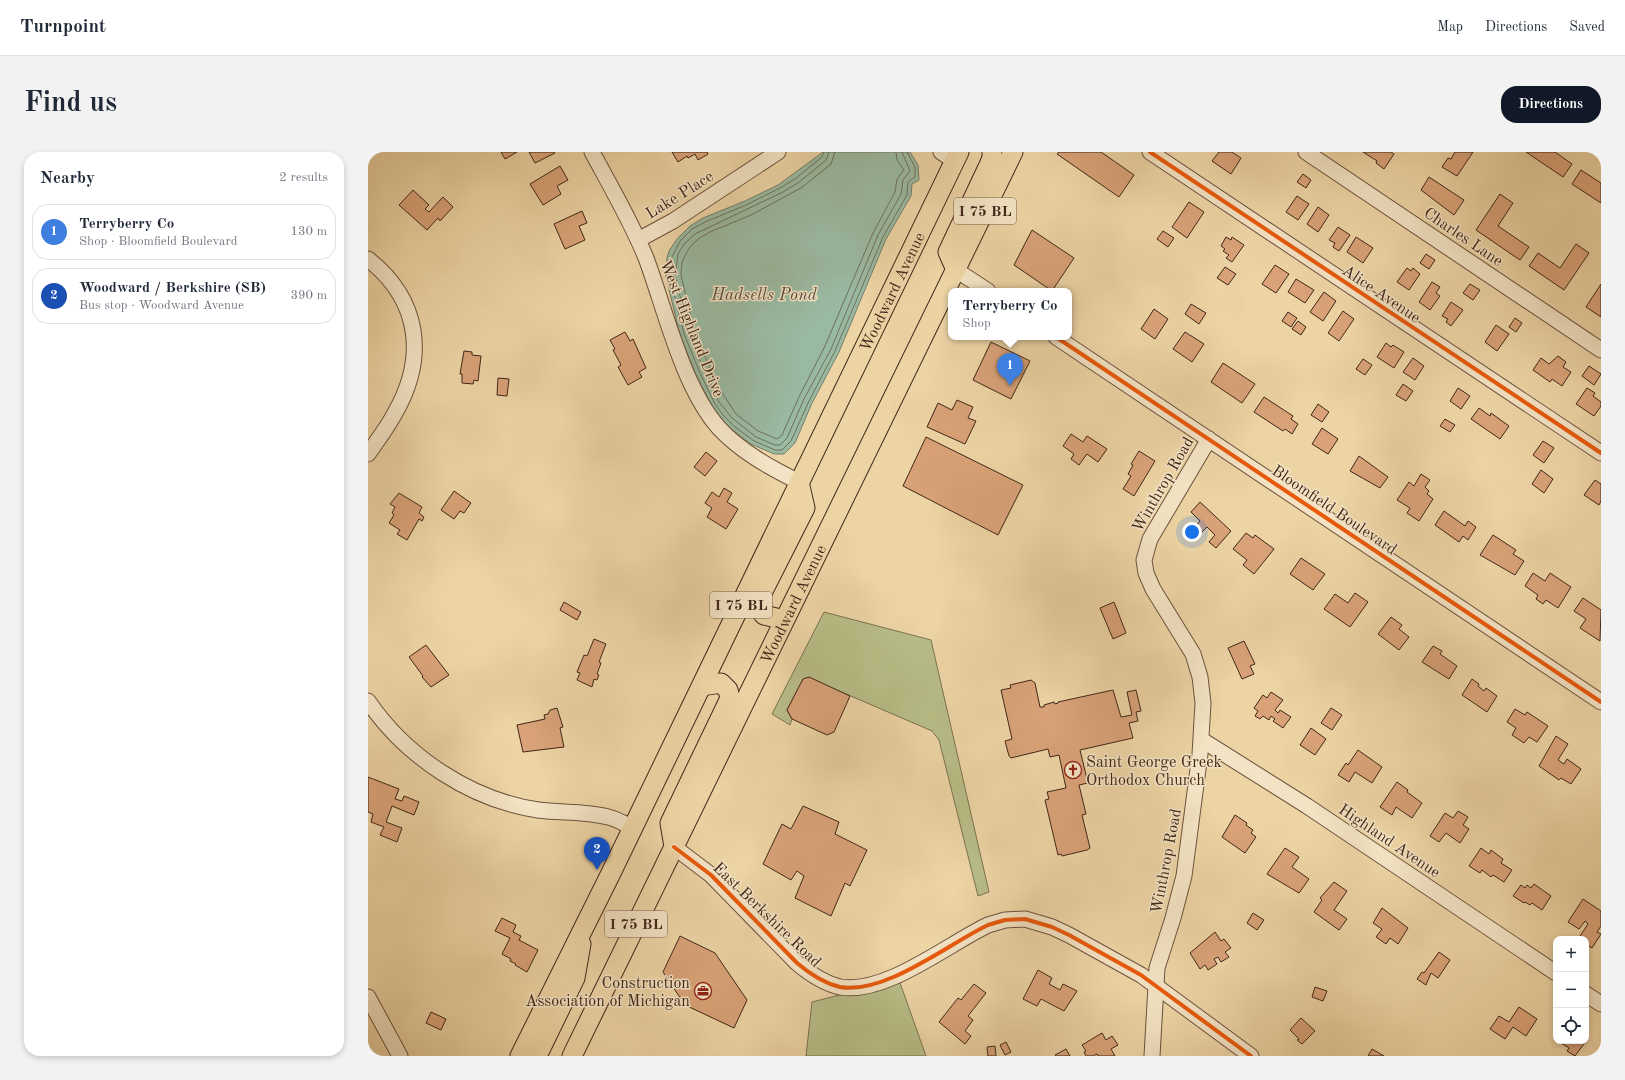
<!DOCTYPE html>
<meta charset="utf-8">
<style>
:root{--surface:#fff;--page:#f2f2f3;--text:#1f2937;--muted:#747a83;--line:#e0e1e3;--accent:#111827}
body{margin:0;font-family:"Old Standard TT",serif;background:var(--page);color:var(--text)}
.controls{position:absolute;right:12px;bottom:12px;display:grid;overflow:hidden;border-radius:8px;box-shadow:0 2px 6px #0003}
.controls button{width:36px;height:36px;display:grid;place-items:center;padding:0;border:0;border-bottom:1px solid var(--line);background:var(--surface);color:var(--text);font:20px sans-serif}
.you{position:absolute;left:824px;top:380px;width:14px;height:14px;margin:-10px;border:3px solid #fff;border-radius:50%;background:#1a73e8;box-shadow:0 0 0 6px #1a73e833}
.badge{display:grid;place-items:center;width:26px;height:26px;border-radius:50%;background:var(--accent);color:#fff;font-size:13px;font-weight:700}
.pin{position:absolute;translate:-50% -33px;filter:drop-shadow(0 1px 2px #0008)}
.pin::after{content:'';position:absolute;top:21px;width:14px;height:12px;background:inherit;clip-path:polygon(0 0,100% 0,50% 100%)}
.popup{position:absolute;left:580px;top:136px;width:124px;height:52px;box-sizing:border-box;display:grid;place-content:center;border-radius:8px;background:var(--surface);filter:drop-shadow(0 1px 3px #0005);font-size:13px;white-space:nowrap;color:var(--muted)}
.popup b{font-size:15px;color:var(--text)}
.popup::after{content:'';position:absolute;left:50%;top:100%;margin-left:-8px;border:8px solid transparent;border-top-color:var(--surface)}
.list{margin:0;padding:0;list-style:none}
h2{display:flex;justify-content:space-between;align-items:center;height:52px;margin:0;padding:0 16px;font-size:17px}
h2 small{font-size:13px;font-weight:400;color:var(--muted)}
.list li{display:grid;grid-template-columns:26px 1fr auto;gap:12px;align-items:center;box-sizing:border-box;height:56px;margin:0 8px 8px;padding:0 8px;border:1px solid var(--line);border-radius:16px}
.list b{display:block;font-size:15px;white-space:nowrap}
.list p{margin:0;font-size:13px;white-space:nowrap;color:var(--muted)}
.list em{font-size:13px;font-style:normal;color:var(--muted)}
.icon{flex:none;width:22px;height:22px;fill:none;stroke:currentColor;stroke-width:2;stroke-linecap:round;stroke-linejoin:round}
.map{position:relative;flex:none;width:1233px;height:904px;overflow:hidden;border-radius:16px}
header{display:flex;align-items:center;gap:24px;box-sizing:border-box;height:56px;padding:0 20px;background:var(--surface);border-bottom:1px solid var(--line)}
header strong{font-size:19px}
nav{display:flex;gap:22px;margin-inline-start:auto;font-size:14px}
.intro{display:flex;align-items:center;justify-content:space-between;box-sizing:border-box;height:96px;padding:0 24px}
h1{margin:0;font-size:28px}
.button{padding:10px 18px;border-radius:16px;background:var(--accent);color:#fff;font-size:14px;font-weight:700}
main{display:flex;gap:24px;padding:0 24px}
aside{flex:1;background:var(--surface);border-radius:16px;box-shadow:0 2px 6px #0003}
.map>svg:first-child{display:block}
.green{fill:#b8bd87;stroke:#7c7250}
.water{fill:#9ab9a1;stroke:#767e6b}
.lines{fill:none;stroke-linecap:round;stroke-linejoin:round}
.shore{stroke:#6e705d;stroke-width:1}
.building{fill:#d9a278;stroke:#412619}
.minor-casing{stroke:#6c523c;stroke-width:17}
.major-casing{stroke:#412619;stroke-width:21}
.minor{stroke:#f3e3c4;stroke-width:15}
.major{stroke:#edd4a5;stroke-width:19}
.cycleway-casing{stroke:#f3e3c4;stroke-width:6}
.cycleway{stroke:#e8590c;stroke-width:4}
.labels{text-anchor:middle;stroke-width:3;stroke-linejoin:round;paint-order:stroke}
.shield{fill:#f3e3c4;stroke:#765f4c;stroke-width:1}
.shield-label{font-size:15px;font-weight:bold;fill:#412619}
.street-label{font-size:16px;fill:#412619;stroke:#f3e3c4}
.poi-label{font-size:16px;fill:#412619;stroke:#f3e3c4;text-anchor:start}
.water-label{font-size:17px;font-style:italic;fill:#574b3b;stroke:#f3e3c4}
</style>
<header>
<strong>Turnpoint</strong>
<nav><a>Map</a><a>Directions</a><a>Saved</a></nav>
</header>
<div class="intro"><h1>Find us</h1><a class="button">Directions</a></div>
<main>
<aside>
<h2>Nearby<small>2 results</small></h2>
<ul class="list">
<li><span class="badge" style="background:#3f7fe0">1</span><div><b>Terryberry Co</b><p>Shop · Bloomfield Boulevard</p></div><em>130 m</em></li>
<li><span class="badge" style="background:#1a4fb4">2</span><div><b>Woodward / Berkshire (SB)</b><p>Bus stop · Woodward Avenue</p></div><em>390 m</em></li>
</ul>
</aside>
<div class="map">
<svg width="1233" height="904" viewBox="0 0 1233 904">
<rect width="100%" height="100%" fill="#edd4a5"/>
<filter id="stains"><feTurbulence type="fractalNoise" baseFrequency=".005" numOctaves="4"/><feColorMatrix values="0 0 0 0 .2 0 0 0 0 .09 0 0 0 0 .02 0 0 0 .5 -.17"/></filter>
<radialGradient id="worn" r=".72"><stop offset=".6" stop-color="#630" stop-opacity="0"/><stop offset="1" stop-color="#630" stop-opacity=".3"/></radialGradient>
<!-- green -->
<path class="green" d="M 456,460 L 563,488 L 621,740 L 610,744 L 571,588 L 564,579 L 441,526 L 435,528 L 419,558 L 424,567 L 422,573 L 404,562 Z
M 531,828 L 558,904 L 438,904 L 444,850 Z"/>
<!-- water -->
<path class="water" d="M 455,0 L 542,0 L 550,13 L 551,28 L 544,32 L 543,44 L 518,87 L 471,200 L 444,251 L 427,291 L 416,302 L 406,302 L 383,292 L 358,273 L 344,254 L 328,223 L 312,183 L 298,125 L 299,106 L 301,99 L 309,87 L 322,74 L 335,66 L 377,49 L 410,33 Z"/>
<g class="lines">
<!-- shore -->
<path class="shore" d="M 456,0 L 454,5 L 427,27 L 412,36 L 378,53 L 337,70 L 324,77 L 312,89 L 303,107 L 302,125 L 316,182 L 332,221 L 347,252 L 355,263 L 367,275 L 386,289 L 407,298 L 414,298 L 423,289 L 441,249 L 467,199 L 515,85 L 539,43 L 540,30 L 547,25 L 547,15 L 539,0
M 461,0 L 458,8 L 430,31 L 415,40 L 327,82 L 316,92 L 310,102 L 307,124 L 321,180 L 336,219 L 351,250 L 364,266 L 388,285 L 407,293 L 412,293 L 419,286 L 436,247 L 463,197 L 510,83 L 533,42 L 535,28 L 542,19 L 534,0
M 467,0 L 463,12 L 433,36 L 383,63 L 342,80 L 330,87 L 321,96 L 314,110 L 313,123 L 326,178 L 349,233 L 368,262 L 390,279 L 409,287 L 414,283 L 431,245 L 457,194 L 505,81 L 527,40 L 529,27 L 536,18 L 529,8 L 528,0"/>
</g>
<!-- building -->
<path class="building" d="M 133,0 L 149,0 L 137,7 Z
M 161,0 L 186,0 L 187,1 L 167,11 Z
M 304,0 L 339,0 L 340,2 L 330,8 L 327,2 L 320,6 L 319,4 L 310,10 Z
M 691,0 L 733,0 L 766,23 L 751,45 L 689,2 Z
M 851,0 L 864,0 L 873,6 L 863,22 L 844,9 Z
M 995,0 L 1023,0 L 1026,2 L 1016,17 L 1008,11 L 1009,9 Z
M 1087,0 L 1105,0 L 1089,24 L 1074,15 L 1080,6 L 1083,7 Z
M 1158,0 L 1187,0 L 1204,12 L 1195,25 Z
M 192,14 L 200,28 L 189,34 L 193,42 L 175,53 L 162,32 Z
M 1213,18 L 1233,31 L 1233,51 L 1204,32 Z
M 935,22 L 943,28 L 938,36 L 929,30 Z
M 1061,25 L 1096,48 L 1086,63 L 1053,38 Z
M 45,38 L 61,53 L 57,57 L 61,60 L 75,45 L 85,55 L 72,69 L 70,66 L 59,78 L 31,53 Z
M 1132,42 L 1145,51 L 1130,74 L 1161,95 L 1152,108 L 1108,78 Z
M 929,44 L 941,52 L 930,68 L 918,60 Z
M 821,50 L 836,60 L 819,86 L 804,75 Z
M 950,55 L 961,63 L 950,80 L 939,72 Z
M 214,59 L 219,71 L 211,74 L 217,88 L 197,97 L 186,72 Z
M 970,75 L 982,83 L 971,99 L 965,95 L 967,91 L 961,88 Z
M 664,78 L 706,106 L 684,139 L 646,113 Z
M 795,79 L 806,86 L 800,95 L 789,87 Z
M 858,85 L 863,88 L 864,85 L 876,93 L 864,110 L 858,106 L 861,103 L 855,99 L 857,97 L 853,94 Z
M 988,85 L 1005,96 L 995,111 L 979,100 Z
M 1208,92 L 1221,101 L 1196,138 L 1161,114 L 1170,101 L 1192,116 Z
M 1058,102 L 1067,108 L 1061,117 L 1052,111 Z
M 907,113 L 921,122 L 908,141 L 894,132 Z
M 857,115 L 868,122 L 860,133 L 849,126 Z
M 1039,116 L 1043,119 L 1045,116 L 1052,122 L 1041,138 L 1029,130 Z
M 928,127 L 946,138 L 937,151 L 920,140 Z
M 1064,130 L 1072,135 L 1068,141 L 1072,144 L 1062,158 L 1051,150 Z
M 1102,132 L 1112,138 L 1105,148 L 1095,141 Z
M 1233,132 L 1233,165 L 1218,155 Z
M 956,140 L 968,149 L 955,169 L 942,160 Z
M 1083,150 L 1095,158 L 1083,174 L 1078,170 L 1080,167 L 1074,164 Z
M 823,152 L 838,161 L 831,172 L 817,162 Z
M 786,157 L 800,167 L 787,187 L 773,177 Z
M 975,159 L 986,167 L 971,189 L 960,181 Z
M 920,160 L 929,166 L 923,175 L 914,169 Z
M 1147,166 L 1154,171 L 1148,180 L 1141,175 Z
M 930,169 L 938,175 L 933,183 L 924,177 Z
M 1128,173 L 1141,182 L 1129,199 L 1117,190 Z
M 257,180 L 262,189 L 265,187 L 278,216 L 271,220 L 274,225 L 260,233 L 250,215 L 253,213 L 245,198 L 247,197 L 242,188 Z
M 817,180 L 836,192 L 824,210 L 805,197 Z
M 623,190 L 662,209 L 643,247 L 605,228 Z
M 1018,191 L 1023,195 L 1025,193 L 1036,200 L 1026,216 L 1009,205 Z
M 96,199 L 104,200 L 104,203 L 113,204 L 110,229 L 106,228 L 105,232 L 94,231 L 94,222 L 92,222 Z
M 1190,204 L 1198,210 L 1195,215 L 1203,220 L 1194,234 L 1184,227 L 1182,230 L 1165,218 L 1173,206 L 1181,212 Z
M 1045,206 L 1056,214 L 1047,228 L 1035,220 Z
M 995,207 L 1004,213 L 997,223 L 988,217 Z
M 855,211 L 887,232 L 874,251 L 843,230 Z
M 1221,214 L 1233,222 L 1226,233 L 1214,224 Z
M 130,226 L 141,227 L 139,244 L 129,243 Z
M 1035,232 L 1045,239 L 1038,249 L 1028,243 Z
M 1090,236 L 1102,244 L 1093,257 L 1082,249 Z
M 1219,236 L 1227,241 L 1225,244 L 1233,250 L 1233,254 L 1226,264 L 1208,252 Z
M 896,245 L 925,264 L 923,267 L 930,272 L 924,282 L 917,277 L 915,279 L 886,260 Z
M 589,248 L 605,255 L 600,266 L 608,269 L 597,292 L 559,275 L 570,251 L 584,258 Z
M 950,252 L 961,260 L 954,270 L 943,263 Z
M 1111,256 L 1122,264 L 1123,261 L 1141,274 L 1132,287 L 1103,267 Z
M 1077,267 L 1087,273 L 1082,280 L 1072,274 Z
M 954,276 L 970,287 L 960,302 L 944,292 Z
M 703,282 L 715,290 L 719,284 L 739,297 L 730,310 L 719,302 L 711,313 L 703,307 L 706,302 L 695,294 Z
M 558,285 L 655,333 L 630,383 L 535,334 Z
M 1175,289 L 1186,296 L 1176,311 L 1165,303 Z
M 771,299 L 787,309 L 766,344 L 755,337 L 763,324 L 760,322 L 765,313 L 763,312 Z
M 338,300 L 349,309 L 337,324 L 326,315 Z
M 991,304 L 1020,325 L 1012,336 L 982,319 Z
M 1173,318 L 1185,327 L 1176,341 L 1164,332 Z
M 1053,322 L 1062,328 L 1057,335 L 1061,339 L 1059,342 L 1065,347 L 1051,369 L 1039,361 L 1042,356 L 1029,348 L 1041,330 L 1046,334 Z
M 1227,328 L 1233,332 L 1233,349 L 1231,353 L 1216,343 Z
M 356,336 L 364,341 L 359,350 L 370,357 L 358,377 L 339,365 L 344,356 L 337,351 L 344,340 L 351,345 Z
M 86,339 L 103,351 L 96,361 L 92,359 L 86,367 L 73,358 Z
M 31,341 L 54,355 L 51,361 L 56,365 L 54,369 L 51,367 L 39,388 L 29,382 L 32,378 L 21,371 L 26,363 L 24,361 L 27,355 L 22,352 Z
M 832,350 L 863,379 L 848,396 L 841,390 L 847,383 L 839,375 L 832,382 L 826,376 L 832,369 L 823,360 Z
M 1076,359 L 1097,374 L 1100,369 L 1108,375 L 1100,388 L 1095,384 L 1091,390 L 1067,373 Z
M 878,381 L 885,386 L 887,383 L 906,397 L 886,422 L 875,413 L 879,408 L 865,397 Z
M 1125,383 L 1148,398 L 1145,402 L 1156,409 L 1147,423 L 1112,403 Z
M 933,406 L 957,422 L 945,438 L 922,422 Z
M 1165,421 L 1177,429 L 1182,421 L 1203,435 L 1190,456 L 1178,448 L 1175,452 L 1168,447 L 1170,443 L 1157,434 Z
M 987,441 L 1000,450 L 982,475 L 956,457 L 967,442 L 980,451 Z
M 1215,446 L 1233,458 L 1232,489 L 1212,476 L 1218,467 L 1206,459 Z
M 196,450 L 213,460 L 209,468 L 192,458 Z
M 746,450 L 758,481 L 745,487 L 732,456 Z
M 1023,465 L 1034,473 L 1031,477 L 1041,485 L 1031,498 L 1010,482 Z
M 226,487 L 238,492 L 231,510 L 233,511 L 229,522 L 231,523 L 229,528 L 226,527 L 224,535 L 209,528 L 212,521 L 209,520 L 216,503 L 219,504 Z
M 876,489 L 887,512 L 882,514 L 886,522 L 874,527 L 860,496 Z
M 58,493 L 81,523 L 63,535 L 54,525 L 55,524 L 41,505 Z
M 1065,494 L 1074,499 L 1072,502 L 1089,514 L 1081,527 L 1054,510 Z
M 441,525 L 482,544 L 466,580 L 459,583 L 424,567 L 419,558 L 435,527 Z
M 1104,527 L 1111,532 L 1110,534 L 1116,539 L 1118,536 L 1129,544 L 1119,560 L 1094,543 Z
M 663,528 L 667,531 L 672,555 L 676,555 L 676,553 L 686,550 L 687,552 L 690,551 L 690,550 L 745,538 L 753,565 L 764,563 L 759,540 L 768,538 L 773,559 L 768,560 L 770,569 L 761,571 L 765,586 L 712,598 L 720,631 L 711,633 L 718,662 L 714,663 L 722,696 L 719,698 L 694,704 L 693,702 L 690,703 L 677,648 L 681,647 L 679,640 L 698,636 L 691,603 L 682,605 L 680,597 L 643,606 L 641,604 L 637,589 L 644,587 L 633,538 L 643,536 L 642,533 Z
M 903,540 L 915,548 L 907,558 L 910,561 L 912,558 L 923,565 L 915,576 L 905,569 L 907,567 L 903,564 L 901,568 L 895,564 L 892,567 L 887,564 L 890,559 L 886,556 L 895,543 L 899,546 Z
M 189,556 L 195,575 L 192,576 L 196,595 L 155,600 L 149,573 L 177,567 L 176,563 L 180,562 L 182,558 Z
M 963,556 L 974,563 L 964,578 L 953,571 Z
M 1147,557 L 1157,563 L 1159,560 L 1180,574 L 1169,590 L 1161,585 L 1156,591 L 1144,583 L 1148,576 L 1139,570 Z
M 943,576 L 958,587 L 947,603 L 932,593 Z
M 1188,584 L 1200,592 L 1190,608 L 1196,612 L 1199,607 L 1213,617 L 1203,632 L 1193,626 L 1191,628 L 1171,614 Z
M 990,598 L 1014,615 L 1004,631 L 987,620 L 981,630 L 970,623 L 978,611 L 980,613 Z
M 0,625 L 31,637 L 27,647 L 34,649 L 36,644 L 51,650 L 46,663 L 24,654 L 18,670 L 34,676 L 29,690 L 12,683 L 16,675 L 3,670 L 5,662 L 0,660 Z
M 1029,630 L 1040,638 L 1039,640 L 1054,651 L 1044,666 L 1028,655 L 1024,663 L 1012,655 Z
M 435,654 L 471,670 L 467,682 L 499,698 L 482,734 L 477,731 L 463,764 L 427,746 L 436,724 L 429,719 L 423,728 L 395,712 L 414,672 L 423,677 Z
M 1090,659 L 1100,665 L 1095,673 L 1101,677 L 1092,691 L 1078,681 L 1071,690 L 1062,684 L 1077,661 L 1085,666 Z
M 867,663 L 879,671 L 878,673 L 885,678 L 883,681 L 888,685 L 877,701 L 854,685 Z
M 917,696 L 931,705 L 924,715 L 941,727 L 931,741 L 899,722 Z
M 1113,696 L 1121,702 L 1123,698 L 1135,707 L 1133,711 L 1144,718 L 1136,730 L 1125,723 L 1123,725 L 1114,718 L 1112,721 L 1101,714 Z
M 966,730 L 979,739 L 966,758 L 979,767 L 971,778 L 946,760 L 954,748 L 952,746 Z
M 1166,732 L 1183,744 L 1174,758 L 1164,751 L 1162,753 L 1157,750 L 1156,751 L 1145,744 L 1153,733 L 1157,736 L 1159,733 L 1163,736 Z
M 1215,747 L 1233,759 L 1233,774 L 1229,780 L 1233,782 L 1224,796 L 1218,792 L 1218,787 L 1210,787 L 1220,772 L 1217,769 L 1211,777 L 1200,770 Z
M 1014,756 L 1040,776 L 1030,792 L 1022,786 L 1018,792 L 1008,785 L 1014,777 L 1005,771 Z
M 885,761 L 896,768 L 889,778 L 879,771 Z
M 134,766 L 148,773 L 145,780 L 153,784 L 151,788 L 170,798 L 159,820 L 147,813 L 148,812 L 142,809 L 143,807 L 134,802 L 142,786 L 127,779 Z
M 847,780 L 853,789 L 856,787 L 863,796 L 857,800 L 861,805 L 853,810 L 850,805 L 846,807 L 849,812 L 840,818 L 837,813 L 832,817 L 822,801 Z
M 312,784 L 347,801 L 379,848 L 366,876 L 317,853 L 295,820 Z
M 1071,800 L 1082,808 L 1070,826 L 1063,821 L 1058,833 L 1049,827 L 1054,820 L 1056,821 Z
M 670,818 L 684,826 L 681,832 L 692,838 L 695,832 L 709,839 L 696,859 L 673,847 L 669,854 L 655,847 Z
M 606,832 L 618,841 L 600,864 L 605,868 L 597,879 L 603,884 L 597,892 L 571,870 L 590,846 L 593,848 Z
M 947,835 L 959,839 L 955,849 L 944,845 Z
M 1151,855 L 1169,867 L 1158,884 L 1145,875 L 1137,887 L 1122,877 L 1131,864 L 1141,870 Z
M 63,860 L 78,867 L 73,878 L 58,871 Z
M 933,866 L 947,879 L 934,892 L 929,888 L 931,887 L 922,878 Z
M 734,881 L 738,888 L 744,884 L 750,893 L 743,897 L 747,904 L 730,904 L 729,902 L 725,904 L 718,904 L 716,900 L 718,899 L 714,893 Z
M 1190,889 L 1218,889 L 1207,904 L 1199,899 L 1201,896 Z
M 638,890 L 643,900 L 637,903 L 632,893 Z
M 627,894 L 628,904 L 620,904 L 619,895 Z
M 698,897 L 702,904 L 688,904 L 687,903 Z
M 1004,897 L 1016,904 L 1000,904 Z"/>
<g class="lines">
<!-- minor casing -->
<g class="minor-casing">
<path id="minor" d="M 224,0 C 243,35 263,69 278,106 C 297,157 315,236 351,276 C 373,300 403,316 431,330
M 573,0 L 587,9
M 782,0 L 1233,301
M 938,0 L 1233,198
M 270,88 L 305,69 L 410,0
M 0,107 C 52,148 59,205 27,261 C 19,276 9,289 0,302
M 588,118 L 620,139
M 688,185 L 1233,550
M 0,549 C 38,605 103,648 170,658 C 193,661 217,659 240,665 C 249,667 257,672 265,676
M 834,588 L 939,654 L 1188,821
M 306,695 L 343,723 L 429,811 C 442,822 455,831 472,835 C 517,843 580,792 620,773 L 637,768 L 657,767 L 684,775 L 701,783 L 773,823 L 883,904
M 1218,842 L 1233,852
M 0,845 L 32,904
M 784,904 L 789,816 L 805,766 L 816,724 L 832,602 L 835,551 L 832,525 L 825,502 L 785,437 L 778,421 L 776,408 L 782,387 L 841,287"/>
</g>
<!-- major casing -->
<g class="major-casing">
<g id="major">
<path d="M 588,118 L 580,100 L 621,13 L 624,6 L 624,0"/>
<path d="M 416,468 L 396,463 C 391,457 392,449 394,441 L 437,356 L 431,330"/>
<path d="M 306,695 L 302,671 L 362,546 L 360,538 L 353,531 L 334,534"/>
<path id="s1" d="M 152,904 L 243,721 L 591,0"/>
<path d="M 169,904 L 207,826 L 213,792"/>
<path id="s2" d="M 204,904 L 645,0"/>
</g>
</g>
<!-- minor -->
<use href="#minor" class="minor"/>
<!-- major -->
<use href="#major" class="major"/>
<!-- cycleway casing -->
<g class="cycleway-casing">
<path id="cycleway" d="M 782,0 L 1233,301
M 688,185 L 1233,550
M 306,695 L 343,723 L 429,811 C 442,822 455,831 472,835 C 517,843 580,792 620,773 L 637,768 L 657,767 L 684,775 L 701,783 L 773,823 L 883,904"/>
</g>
<!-- cycleway -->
<use href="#cycleway" class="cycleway"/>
</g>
<!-- icons -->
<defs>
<g id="church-ring" transform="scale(0.9)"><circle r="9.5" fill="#f3e3c4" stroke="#8f2418" stroke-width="1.5"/><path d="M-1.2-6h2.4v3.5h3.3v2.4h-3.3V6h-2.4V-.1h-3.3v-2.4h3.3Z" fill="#8f2418"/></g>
<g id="office-ring" transform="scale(0.9)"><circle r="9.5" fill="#f3e3c4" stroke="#8f2418" stroke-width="1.5"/><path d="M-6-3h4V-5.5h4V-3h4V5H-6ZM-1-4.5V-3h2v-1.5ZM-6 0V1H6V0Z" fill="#8f2418"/></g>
</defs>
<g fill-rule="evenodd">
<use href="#church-ring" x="705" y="618"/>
<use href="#office-ring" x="335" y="839"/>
</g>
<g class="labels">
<!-- shield labels -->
<g class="shield">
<rect x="586" y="46" width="62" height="26" rx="3"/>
<rect x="342" y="440" width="62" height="26" rx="3"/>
<rect x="237" y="759" width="62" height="26" rx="3"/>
</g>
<g class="shield-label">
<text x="617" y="64">I 75 BL</text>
<text x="373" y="458">I 75 BL</text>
<text x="268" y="777">I 75 BL</text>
</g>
<!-- street labels -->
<g class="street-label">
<text transform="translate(311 42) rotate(-32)" y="6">Lake Place</text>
<text transform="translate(1096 84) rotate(34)" y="6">Charles Lane</text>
<text dy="6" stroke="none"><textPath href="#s1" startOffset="850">Woodward Avenue</textPath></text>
<text transform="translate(1014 141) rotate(34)" y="6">Alice Avenue</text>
<text transform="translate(325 176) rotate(68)" y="6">West Highland Drive</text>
<text transform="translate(794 332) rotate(-60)" y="6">Winthrop Road</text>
<text transform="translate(967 357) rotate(34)" y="6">Bloomfield Boulevard</text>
<text dy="6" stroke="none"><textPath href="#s2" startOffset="503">Woodward Avenue</textPath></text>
<text transform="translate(1022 688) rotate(34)" y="6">Highland Avenue</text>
<text transform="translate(797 709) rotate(-79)" y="6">Winthrop Road</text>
<text transform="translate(400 762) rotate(44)" y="6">East Berkshire Road</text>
</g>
<!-- poi labels -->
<g class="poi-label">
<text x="718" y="615">Saint George Greek<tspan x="718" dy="18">Orthodox Church</tspan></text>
<text x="322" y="836" text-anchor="end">Construction<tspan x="322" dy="18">Association of Michigan</tspan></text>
</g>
<!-- water labels -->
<g class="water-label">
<text x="396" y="148">Hadsells Pond</text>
</g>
</g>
<rect width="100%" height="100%" filter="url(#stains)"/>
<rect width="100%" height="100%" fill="url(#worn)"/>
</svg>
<div class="controls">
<button>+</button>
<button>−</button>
<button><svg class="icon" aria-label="locate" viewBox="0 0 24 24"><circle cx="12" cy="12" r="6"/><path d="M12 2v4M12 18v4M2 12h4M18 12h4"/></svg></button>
</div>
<div class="you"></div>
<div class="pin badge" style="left:642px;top:234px;background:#3f7fe0">1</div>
<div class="popup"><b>Terryberry Co</b>Shop</div>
<div class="pin badge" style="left:229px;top:718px;background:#1a4fb4">2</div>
</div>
</main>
